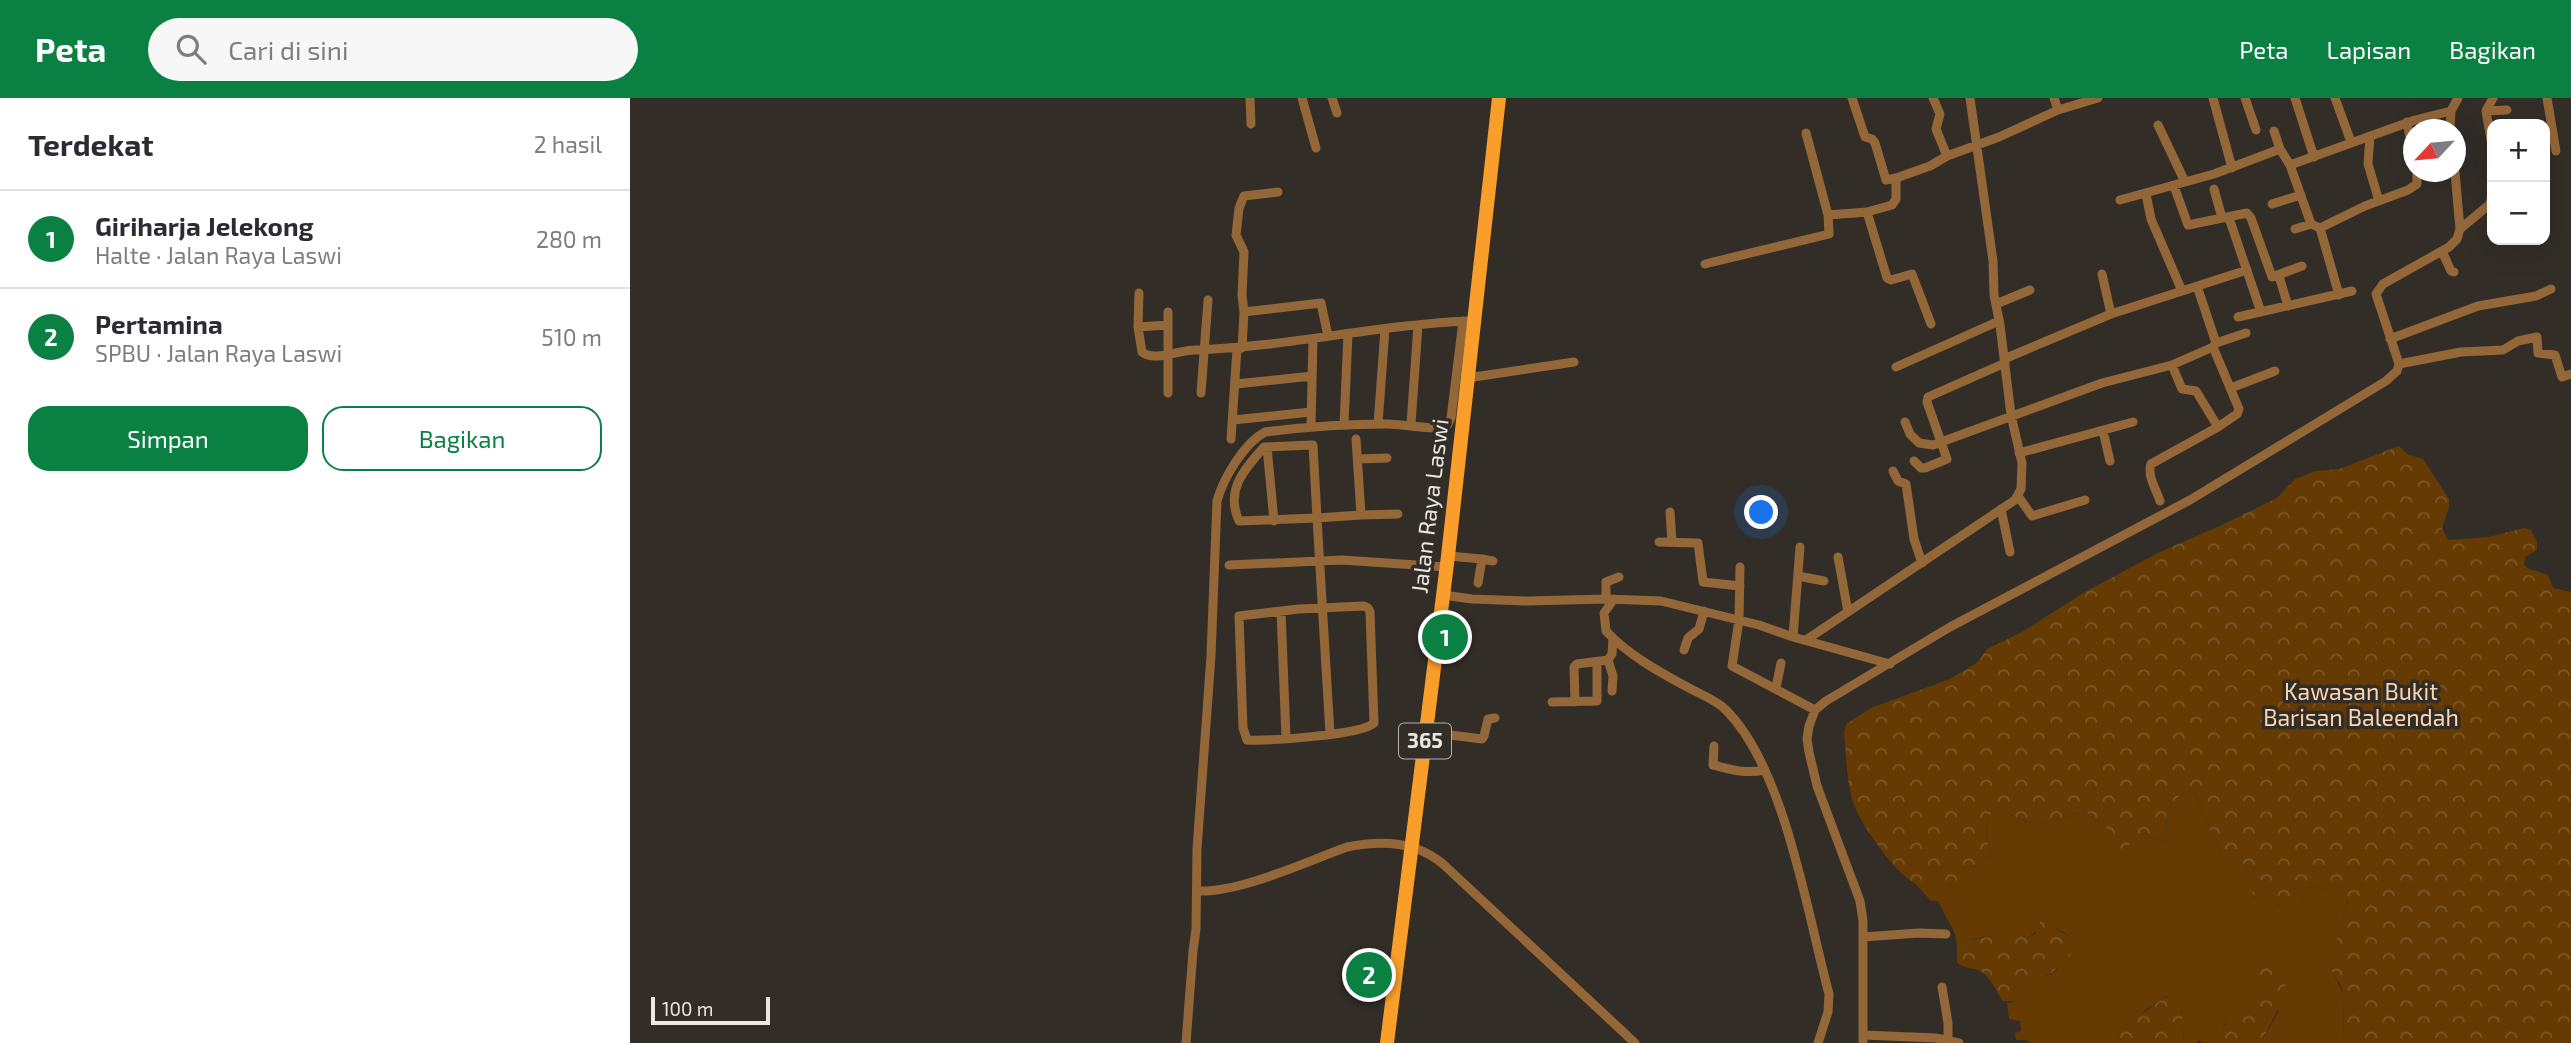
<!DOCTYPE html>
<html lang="id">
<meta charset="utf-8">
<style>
:root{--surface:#fff;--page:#f7f7f7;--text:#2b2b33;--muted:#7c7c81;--line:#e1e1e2;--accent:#0b8043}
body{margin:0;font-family:"Exo 2",sans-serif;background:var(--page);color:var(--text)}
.controls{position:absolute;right:21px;top:21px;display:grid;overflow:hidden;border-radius:14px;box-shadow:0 7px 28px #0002}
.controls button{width:63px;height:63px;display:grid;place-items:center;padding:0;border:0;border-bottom:2px solid var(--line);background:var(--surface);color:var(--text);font:35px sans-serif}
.compass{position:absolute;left:1773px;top:21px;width:63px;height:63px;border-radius:50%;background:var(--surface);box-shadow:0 7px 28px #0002;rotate:244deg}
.scale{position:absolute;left:21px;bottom:18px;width:119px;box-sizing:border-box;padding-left:7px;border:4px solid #ebe8e4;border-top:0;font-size:19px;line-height:24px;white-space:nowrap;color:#ebe8e4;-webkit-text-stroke:5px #332d28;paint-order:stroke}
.you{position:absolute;left:1132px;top:415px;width:24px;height:24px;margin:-18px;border:5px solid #fff;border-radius:50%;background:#1a73e8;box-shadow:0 0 0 10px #1a73e833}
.badge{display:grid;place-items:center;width:46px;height:46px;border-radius:50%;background:var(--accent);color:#fff;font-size:23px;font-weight:700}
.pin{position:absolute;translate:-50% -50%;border:4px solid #fff;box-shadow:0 2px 7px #0006}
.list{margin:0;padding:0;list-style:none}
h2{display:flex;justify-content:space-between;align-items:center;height:91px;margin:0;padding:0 28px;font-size:30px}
h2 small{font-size:23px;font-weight:400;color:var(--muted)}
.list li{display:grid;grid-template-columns:46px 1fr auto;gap:21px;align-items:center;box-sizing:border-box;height:98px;padding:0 28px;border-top:2px solid var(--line)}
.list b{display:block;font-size:26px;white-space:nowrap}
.list p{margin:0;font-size:23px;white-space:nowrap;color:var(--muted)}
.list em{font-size:23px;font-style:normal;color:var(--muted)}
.actions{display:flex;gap:14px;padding:21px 28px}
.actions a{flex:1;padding:16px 0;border:2px solid var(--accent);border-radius:21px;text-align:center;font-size:24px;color:var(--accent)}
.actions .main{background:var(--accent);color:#fff}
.icon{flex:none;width:38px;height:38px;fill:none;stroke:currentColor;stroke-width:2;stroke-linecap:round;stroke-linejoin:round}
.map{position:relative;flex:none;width:1941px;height:945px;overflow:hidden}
header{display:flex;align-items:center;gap:42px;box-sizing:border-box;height:98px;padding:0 35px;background:var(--accent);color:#fff}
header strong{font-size:33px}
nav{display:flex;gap:38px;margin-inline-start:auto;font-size:24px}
.search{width:490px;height:63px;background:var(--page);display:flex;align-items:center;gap:18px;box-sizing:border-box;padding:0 24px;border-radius:38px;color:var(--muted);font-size:26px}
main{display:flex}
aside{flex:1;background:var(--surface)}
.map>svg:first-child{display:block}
.green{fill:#653b03}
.forest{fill:url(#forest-crowns)}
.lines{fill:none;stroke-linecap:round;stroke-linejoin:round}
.minor{stroke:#946739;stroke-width:9}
.primary{stroke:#f99d2b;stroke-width:14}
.labels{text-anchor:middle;stroke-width:7;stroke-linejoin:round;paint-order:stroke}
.shield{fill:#332d28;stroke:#b4b0ac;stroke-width:2}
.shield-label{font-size:21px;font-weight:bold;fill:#ebe8e4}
.street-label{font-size:23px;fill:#ebe8e4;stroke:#332d28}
.park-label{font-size:23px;fill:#fcd6b2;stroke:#332d28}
</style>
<header>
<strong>Peta</strong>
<div class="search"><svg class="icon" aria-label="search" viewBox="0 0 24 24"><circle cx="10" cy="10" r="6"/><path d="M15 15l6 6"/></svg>Cari di sini</div>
<nav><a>Peta</a><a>Lapisan</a><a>Bagikan</a></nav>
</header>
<main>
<aside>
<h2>Terdekat<small>2 hasil</small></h2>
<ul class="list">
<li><span class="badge">1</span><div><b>Giriharja Jelekong</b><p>Halte · Jalan Raya Laswi</p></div><em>280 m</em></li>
<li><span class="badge">2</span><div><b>Pertamina</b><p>SPBU · Jalan Raya Laswi</p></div><em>510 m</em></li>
</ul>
<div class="actions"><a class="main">Simpan</a><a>Bagikan</a></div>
</aside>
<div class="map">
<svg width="1941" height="945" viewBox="0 0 1941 945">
<defs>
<pattern id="forest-crowns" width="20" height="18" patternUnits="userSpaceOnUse" patternTransform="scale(1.75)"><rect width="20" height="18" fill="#653b03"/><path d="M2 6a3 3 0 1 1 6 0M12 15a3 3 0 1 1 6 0" fill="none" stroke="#7b5728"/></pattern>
</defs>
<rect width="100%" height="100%" fill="#332d28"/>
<!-- green -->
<path class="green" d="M 1559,693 L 1565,696 L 1591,756 C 1598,761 1607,761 1613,765 C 1621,771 1622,791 1624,800 L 1648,808 L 1655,805 L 1671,806 L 1678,791 L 1686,788 L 1700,794 L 1715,794 L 1718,801 L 1700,868 L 1713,895 L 1714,945 L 1631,945 L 1648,914 L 1629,867 L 1630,893 L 1608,912 L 1597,917 L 1593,933 L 1585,945 L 1572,945 L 1569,942 L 1567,945 L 1554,945 L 1551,907 L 1537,898 L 1515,912 L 1509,920 L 1499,923 L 1489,937 L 1492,945 L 1400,945 L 1396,942 L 1386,942 L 1385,935 L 1391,933 L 1390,923 L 1379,921 L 1377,905 L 1387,904 L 1395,891 L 1427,872 L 1436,835 L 1422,830 L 1418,824 L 1398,840 C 1376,838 1347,835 1327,848 L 1325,836 L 1308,803 L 1301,803 L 1285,785 C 1313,790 1339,772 1361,756 C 1355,739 1354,726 1364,710 L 1371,709 C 1402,736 1420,723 1455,713 L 1476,729 L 1491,750 C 1506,742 1516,733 1533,744 L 1537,738 L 1536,711 L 1552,695 Z"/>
<!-- forest -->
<path class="forest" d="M 1769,348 L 1777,356 L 1793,361 L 1819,401 L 1819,409 L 1812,430 L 1818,442 L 1859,439 L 1894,430 L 1901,432 L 1907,444 L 1907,452 L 1895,459 L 1894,467 L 1899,471 L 1918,477 L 1923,490 L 1941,494 L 1941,945 L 1714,945 L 1713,895 L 1711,888 L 1699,868 L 1718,802 L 1715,794 L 1700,794 L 1686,788 L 1678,791 L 1671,806 C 1650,805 1627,817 1621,790 C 1620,783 1620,774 1616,768 C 1611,761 1598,762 1591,756 L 1565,696 L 1559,693 L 1552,695 L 1536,711 L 1537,738 L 1533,744 C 1517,733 1506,742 1491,751 L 1476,729 L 1455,713 C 1419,723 1404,736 1371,709 L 1364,710 C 1354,726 1355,739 1361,756 L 1335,774 L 1327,786 C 1314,787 1296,791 1284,785 C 1266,775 1236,733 1227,714 C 1216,691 1217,660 1214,635 L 1216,626 L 1241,610 L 1320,581 L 1348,564 L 1357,551 L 1392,534 L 1455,494 L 1528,455 L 1594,426 L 1647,400 L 1665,381 L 1686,373 L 1709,371 Z
M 1411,823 L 1418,824 C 1426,836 1439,833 1446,846 C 1435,876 1402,879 1387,904 L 1373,903 C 1367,894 1359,876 1348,872 C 1339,869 1334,871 1327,864 L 1327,848 L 1333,843 L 1376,836 L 1398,840 L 1405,836 Z
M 1638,861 L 1645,863 L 1655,883 L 1656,895 L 1631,945 L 1585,945 L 1593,933 L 1597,917 L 1608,911 C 1615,898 1610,894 1629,893 L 1629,867 Z
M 1544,897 L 1548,899 L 1551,907 L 1554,945 L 1492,945 L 1489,937 L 1495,922 C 1514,921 1525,900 1544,897 Z"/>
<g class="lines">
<!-- minor -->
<path class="minor" d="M 620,0 L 621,26
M 672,0 L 686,50
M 702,0 L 707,15
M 1222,0 L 1235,39 L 1242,41 L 1245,45 L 1256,82 L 1266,80
M 1303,0 L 1310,16 L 1306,31 L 1317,58
M 1424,0 L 1428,12
M 1583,0 L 1602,70
M 1615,0 L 1626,32
M 1665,0 L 1684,59
M 1705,0 L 1721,44
M 1917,0 L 1926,53
M 1856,13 L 1877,12
M 1777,24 L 1784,60
M 1820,32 L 1821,13 L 1828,0
M 1644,33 L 1650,51 L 1660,67 L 1681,126
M 1740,38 L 1738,66 L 1749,103
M 1862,48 L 1856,13 L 1863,0
M 1660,67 L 1785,22 L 1821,13
M 1555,84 L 1584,76 L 1650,51
M 1544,88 L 1558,127 L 1617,115 L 1621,120 L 1642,179 L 1672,168
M 1584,91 L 1592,120
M 1516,96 L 1521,121 L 1552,193
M 1490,102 L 1555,84 L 1528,27
M 1642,106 L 1671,97
M 1237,114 L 1257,180 L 1261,182 L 1282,176 L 1301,226
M 1198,117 L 1237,114 L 1262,107 L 1266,101 L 1266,80 L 1300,68 L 1317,58 L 1369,39 L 1428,12 L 1468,0
M 1599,120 L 1631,214
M 1690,130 L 1709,197
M 1665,131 L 1681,126 L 1690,130 L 1735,108 L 1778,92 L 1787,86 L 1787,74
M 1830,131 L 1860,106 L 1862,97
M 1812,153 L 1821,173 L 1824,174
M 1075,166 L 1199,136 L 1198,117 L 1176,35
M 1472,176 L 1481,216
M 1649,178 L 1658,208
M 509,195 L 508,229 L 538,227
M 1366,206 L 1400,192
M 538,214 L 538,295
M 614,214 L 612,197 L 614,154 L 606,137 L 609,110 L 614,98 L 648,94
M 1608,219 L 1722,193
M 508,229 L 512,254 C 524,264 549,252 564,252 C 656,249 746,227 838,223
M 1760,241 L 1848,208 L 1906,198 L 1921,191
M 1586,245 L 1616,235
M 1583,249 L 1609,311 L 1607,316 L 1588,329
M 612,250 L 614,214 L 691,205 L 698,238
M 1374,261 L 1481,216 L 1617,172
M 1769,266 L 1831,254 L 1873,252 L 1888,243 L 1907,239 L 1908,255 L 1925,257 L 1932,279 L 1941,276
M 1266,269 L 1369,223
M 837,280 L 944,264
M 606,286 L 682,278
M 1601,290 L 1645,273
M 571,295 L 578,202
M 603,322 L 681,314
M 1275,324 L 1280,336 L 1289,345 L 1303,347 L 1472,285 L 1542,267 L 1583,249 L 1586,245 L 1567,188
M 748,326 L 755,231
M 781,326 L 788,227
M 714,327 L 718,236
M 681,328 L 683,241
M 1473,333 L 1480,363
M 601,341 L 607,251
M 637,349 L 644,423
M 1389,355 L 1503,324
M 728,361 L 757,360
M 1284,363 L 1291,370 L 1295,370 L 1317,361 L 1297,304 L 1298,299 L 1375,265
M 1263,373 L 1268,383 L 1276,386 L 1284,441 L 1292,465
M 1388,398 L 1402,418 L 1455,402
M 1530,403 C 1526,391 1517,378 1521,366 L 1588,329 L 1566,293 L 1552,291 L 1542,267
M 1371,411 L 1380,454
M 1040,414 L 1042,444
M 731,417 L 768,416
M 1029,444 L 1068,445 L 1073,484 L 1110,488
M 818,458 L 852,461 L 848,485
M 1208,459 L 1218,514
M 852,461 L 863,463
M 599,467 L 712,462 L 816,469
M 1110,469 L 1109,522 L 1102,568 L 1185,612
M 1168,478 L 1194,483
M 813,497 L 842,501 L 897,503 L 976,501 L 1031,503 L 1129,527 L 1163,539 L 1260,566
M 976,501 L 976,484 L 989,479
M 984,501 L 974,515 L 976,533 C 998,557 1031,575 1059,590 C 1072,597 1086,602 1096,612 C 1155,671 1177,815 1199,896 L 1198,914 L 1188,945
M 734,508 L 738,510 L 740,514 L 744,625 C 732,637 638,643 617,642 L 613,630 L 609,518 L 669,511 Z
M 651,513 L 656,640
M 1163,539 L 1170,449
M 1176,542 L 1385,402 L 1391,391 L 1392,365 L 1381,317 L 1370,227 L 1364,197 L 1363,163 L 1340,0
M 1054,552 L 1058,540 L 1069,531 L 1074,513
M 978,562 L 983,578 L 982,593
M 1146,590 L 1151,565
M 922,604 L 967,603 L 967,565
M 945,604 L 944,569 L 947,566 L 978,562 L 982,556 L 983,540
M 796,634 L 852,641 L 854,638 L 858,621 L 865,620
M 700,636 L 687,420 L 609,423 C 595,392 614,372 634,349 L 683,347 L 687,420 L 731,417 L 726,341
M 1084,648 L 1083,667 C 1104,672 1114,676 1135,672
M 567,793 C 610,795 675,764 717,749 C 751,742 786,743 813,766 L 1005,945
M 1233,839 L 1289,835 L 1316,836
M 1312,889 L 1318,925 L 1318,943
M 1233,937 L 1306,940 L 1329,945
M 556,945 L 563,853 L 566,831 L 567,751 L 581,558 L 587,403 C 593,381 614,345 635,334 C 675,329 716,326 757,326 C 774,326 802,333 817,328 L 821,320 L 833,223
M 1233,945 L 1233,823 L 1230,803 L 1187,688 L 1179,654 L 1177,641 L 1179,628 L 1185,612 L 1196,603 L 1320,529 L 1560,402 L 1756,283 L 1767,273 L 1769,266 L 1746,196 L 1753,186 L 1819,149 L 1827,141 L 1830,131 L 1825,74"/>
<!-- primary -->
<path class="primary" d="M 757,945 L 818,458 L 869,0"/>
</g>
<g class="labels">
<!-- shield labels -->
<rect class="shield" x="769" y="625.5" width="52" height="35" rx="5"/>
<g class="shield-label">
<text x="795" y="650">365</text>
</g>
<!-- street labels -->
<g class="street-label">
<text transform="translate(800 408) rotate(-83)" y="8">Jalan Raya Laswi</text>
</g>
<!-- park labels -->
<g class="park-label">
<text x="1731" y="602">Kawasan Bukit<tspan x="1731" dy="26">Barisan Baleendah</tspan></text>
</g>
</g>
</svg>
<div class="controls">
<button>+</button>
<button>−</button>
</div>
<svg class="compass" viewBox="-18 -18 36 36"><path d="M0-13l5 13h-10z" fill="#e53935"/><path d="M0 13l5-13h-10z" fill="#7c7c81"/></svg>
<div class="scale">100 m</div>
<div class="you"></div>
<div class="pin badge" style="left:815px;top:539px">1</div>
<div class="pin badge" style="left:739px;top:877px">2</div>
</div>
</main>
